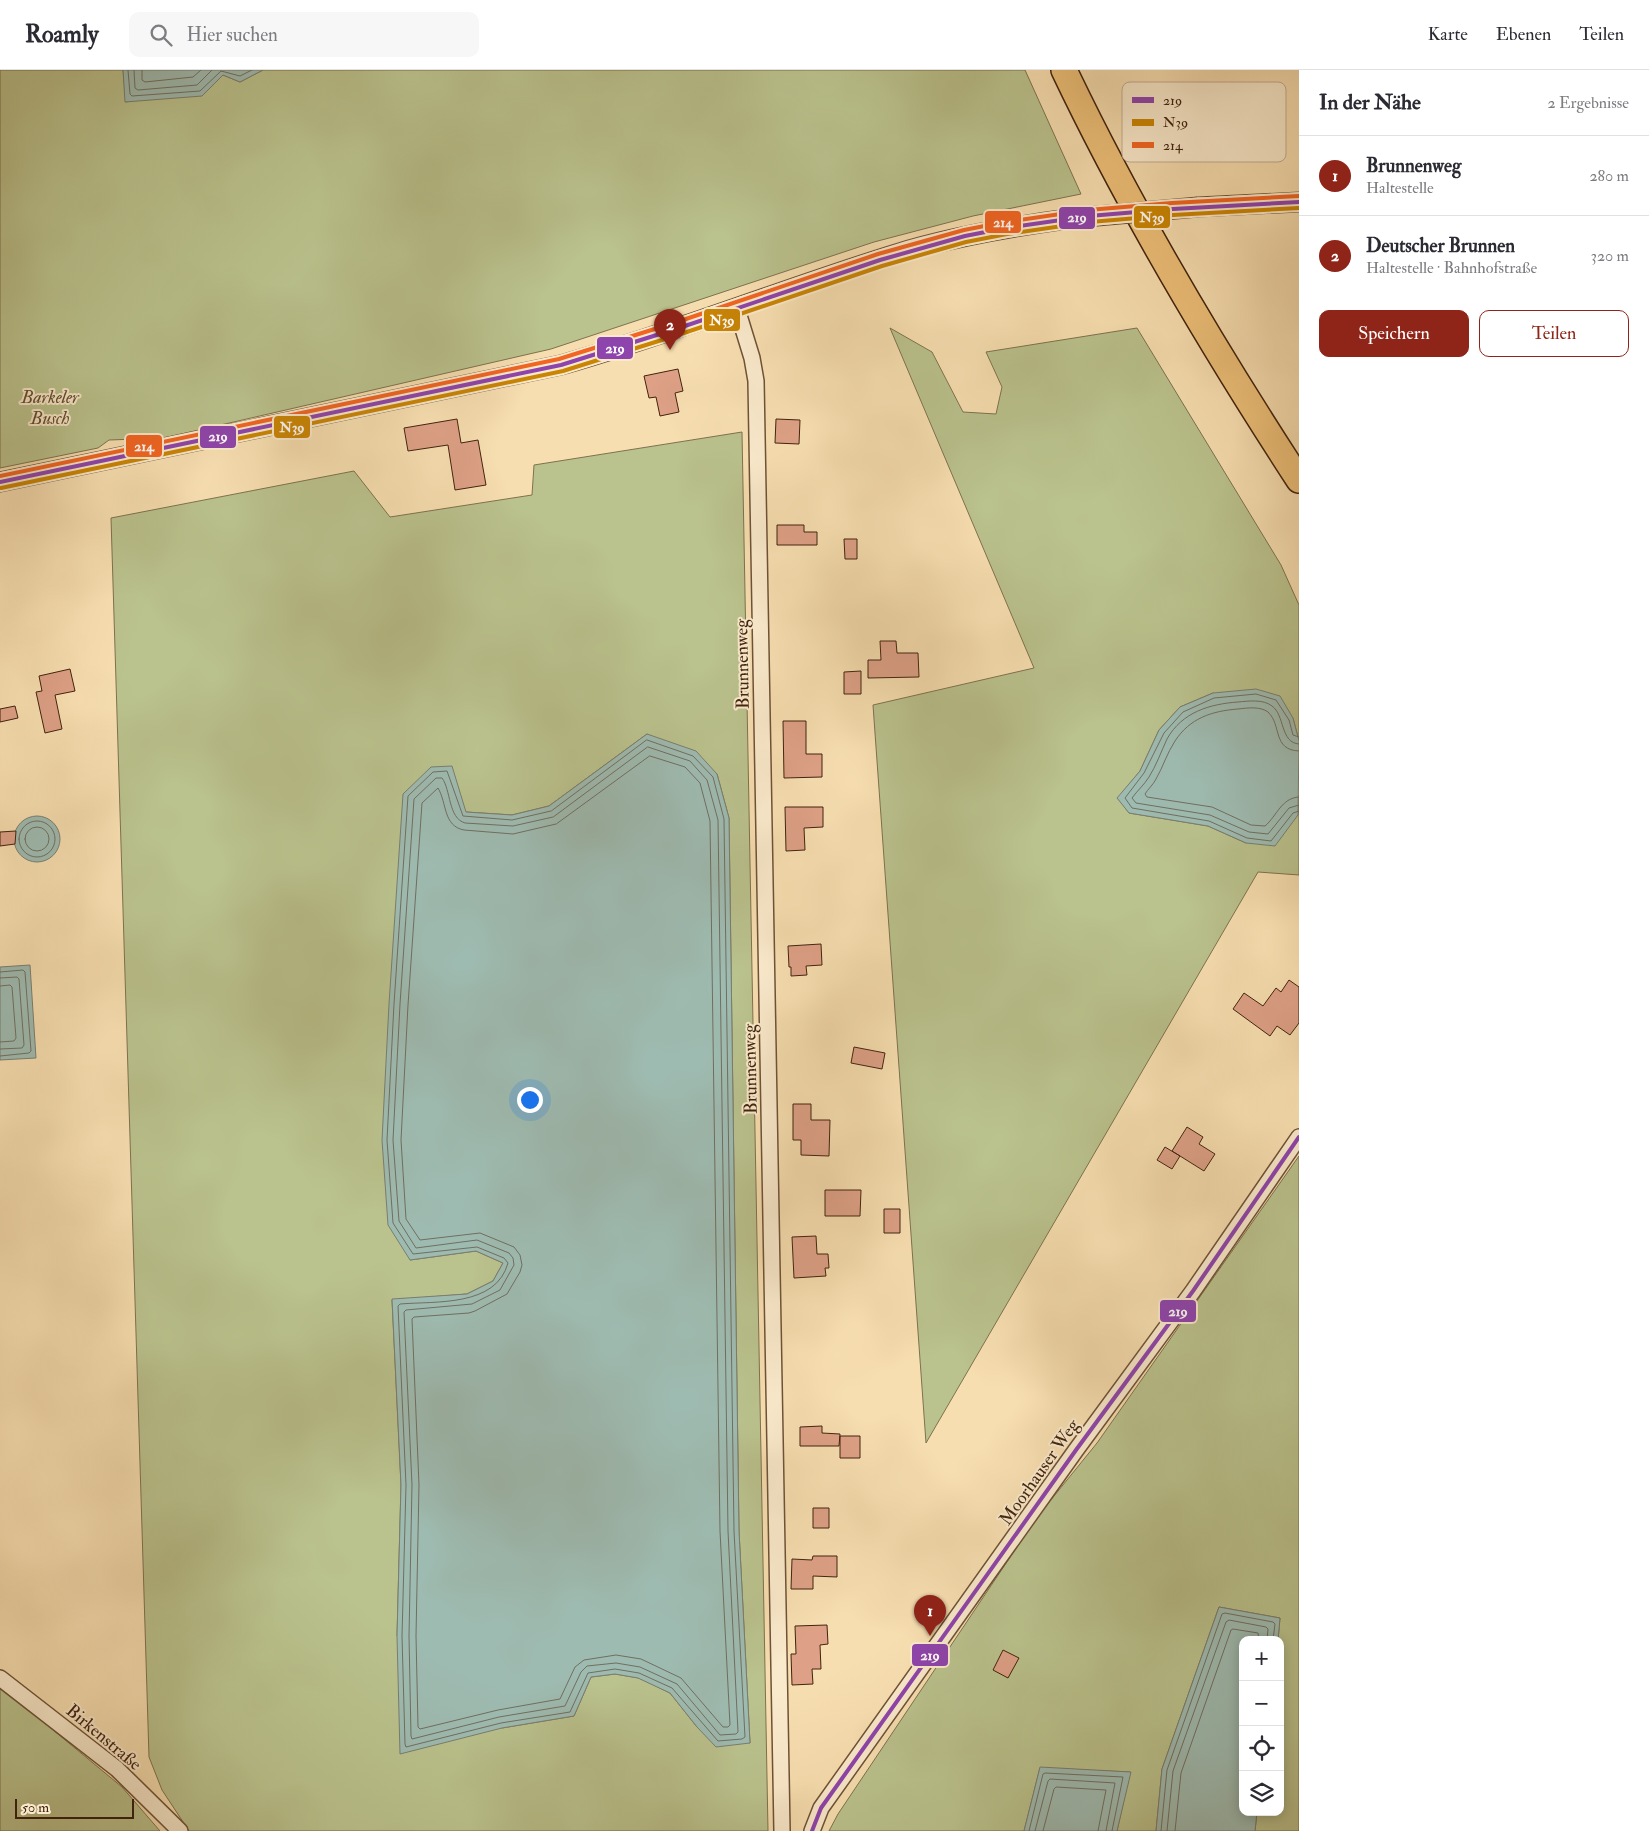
<!DOCTYPE html>
<html lang="de">
<meta charset="utf-8">
<style>
:root{--surface:#fff;--page:#f7f7f7;--text:#2b2b33;--muted:#7c7c81;--line:#e1e1e2;--accent:#8f2418}
body{margin:0;font-family:"IM FELL Double Pica",serif;background:var(--page);color:var(--text)}
.controls{position:absolute;right:15px;bottom:15px;display:grid;overflow:hidden;border-radius:10px;box-shadow:0 2px 12px #0003}
.controls button{width:45px;height:45px;display:grid;place-items:center;padding:0;border:0;border-bottom:1px solid var(--line);background:var(--surface);color:var(--text);font:25px sans-serif}
.scale{position:absolute;left:15px;bottom:12px;width:119px;box-sizing:border-box;padding-left:5px;border:2px solid #41230e;border-top:0;font-size:14px;line-height:18px;white-space:nowrap;color:#41230e;-webkit-text-stroke:4px #faeacc;paint-order:stroke}
.you{position:absolute;left:529px;top:1029px;width:18px;height:18px;margin:-12px;border:4px solid #fff;border-radius:50%;background:#1a73e8;box-shadow:0 0 0 8px #1a73e833}
.badge{display:grid;place-items:center;width:32px;height:32px;border-radius:50%;background:var(--accent);color:#fff;font-size:16px;font-weight:700}
.pin{position:absolute;translate:-50% -41px;filter:drop-shadow(0 1px 2px #0008)}
.pin::after{content:'';position:absolute;top:26px;width:18px;height:15px;background:inherit;clip-path:polygon(0 0,100% 0,50% 100%)}
.list{margin:0;padding:0;list-style:none}
h2{display:flex;justify-content:space-between;align-items:center;height:65px;margin:0;padding:0 20px;font-size:21px}
h2 small{font-size:16px;font-weight:400;color:var(--muted)}
.list li{display:grid;grid-template-columns:32px 1fr auto;gap:15px;align-items:center;box-sizing:border-box;height:80px;padding:0 20px;border-top:1px solid var(--line)}
.list b{display:block;font-size:19px;white-space:nowrap}
.list p{margin:0;font-size:16px;white-space:nowrap;color:var(--muted)}
.list em{font-size:16px;font-style:normal;color:var(--muted)}
.actions{display:flex;gap:10px;padding:15px 20px}
.actions a{flex:1;padding:11px 0;border:1px solid var(--accent);border-radius:10px;text-align:center;font-size:18px;color:var(--accent)}
.actions .main{background:var(--accent);color:#fff}
.icon{flex:none;width:28px;height:28px;fill:none;stroke:currentColor;stroke-width:2;stroke-linecap:round;stroke-linejoin:round}
.map{position:relative;flex:none;width:1299px;height:1761px;overflow:hidden}
header{display:flex;align-items:center;gap:30px;box-sizing:border-box;height:70px;padding:0 25px;background:var(--surface);border-bottom:1px solid var(--line)}
header strong{font-size:24px}
nav{display:flex;gap:28px;margin-inline-start:auto;font-size:18px}
.search{width:350px;height:45px;background:var(--page);display:flex;align-items:center;gap:12px;box-sizing:border-box;padding:0 18px;border-radius:10px;color:var(--muted);font-size:19px}
main{display:flex}
aside{flex:1;background:var(--surface)}
.map>svg:first-child{display:block}
.green{fill:#bac28d;stroke:#7e724e;fill-rule:evenodd}
.water{fill:#9ebbb1;stroke:#797e70}
.lines{fill:none;stroke-linecap:round;stroke-linejoin:round}
.shore{stroke:#706f60;stroke-width:1}
.building{fill:#dea187;stroke:#41230e}
.minor-casing{stroke:#6e5236;stroke-width:18}
.tertiary-casing{stroke:#6e5236;stroke-width:21}
.trunk-casing{stroke:#41230e;stroke-width:28}
.minor{stroke:#faeacc;stroke-width:15}
.tertiary{stroke:#faeacc;stroke-width:19}
.trunk{stroke:#ecbf78;stroke-width:25}
.tertiary-bridge-casing{stroke:#6e5236;stroke-width:21;stroke-linecap:butt}
.tertiary-bridge{stroke:#faeacc;stroke-width:19}
.bus-1-casing{stroke:#faeacc;stroke-width:8}
.bus-2-casing{stroke:#faeacc;stroke-width:8}
.bus-3-casing{stroke:#faeacc;stroke-width:8}
.bus-1{stroke:#8e44ad;stroke-width:4}
.bus-2{stroke:#ca8504;stroke-width:4}
.bus-3{stroke:#f26522;stroke-width:4}
.labels{text-anchor:middle;stroke-width:4;stroke-linejoin:round;paint-order:stroke}
.park-label{font-size:18px;font-style:italic;fill:#5f4b2e;stroke:#faeacc}
.street-label{font-size:18px;fill:#41230e;stroke:#faeacc}
.key{fill:#faeacc;stroke:#c2ae93;stroke-width:1}
.key-label{font-size:14px;fill:#41230e}
.line-badge{stroke:#faeacc;stroke-width:2}
.badge-label{font-size:14px;text-anchor:middle;font-weight:bold;fill:#fff}
</style>
<header>
<strong>Roamly</strong>
<div class="search"><svg class="icon" aria-label="search" viewBox="0 0 24 24"><circle cx="10" cy="10" r="6"/><path d="M15 15l6 6"/></svg>Hier suchen</div>
<nav><a>Karte</a><a>Ebenen</a><a>Teilen</a></nav>
</header>
<main>
<div class="map">
<svg width="1299" height="1761" viewBox="0 0 1299 1761">
<rect width="100%" height="100%" fill="#f7deb0"/>
<filter id="stains"><feTurbulence type="fractalNoise" baseFrequency=".004" numOctaves="4"/><feColorMatrix values="0 0 0 0 .2 0 0 0 0 .09 0 0 0 0 .02 0 0 0 .5 -.17"/></filter>
<radialGradient id="worn" r=".72"><stop offset=".6" stop-color="#630" stop-opacity="0"/><stop offset="1" stop-color="#630" stop-opacity=".3"/></radialGradient>
<!-- green -->
<path class="green" d="M 0,0 L 123,0 L 126,32 L 223,5 L 240,12 L 263,0 L 1025,0 L 1081,124 L 973,146 L 874,172 L 551,279 L 164,368 L 109,370 L 98,378 L 0,398 Z
M 890,258 L 932,282 L 963,342 L 996,344 L 1002,317 L 986,282 L 1137,258 L 1281,495 L 1299,535 L 1299,671 L 1293,648 L 1213,623 L 1180,637 L 1159,660 L 1140,701 L 1118,728 L 1129,743 L 1208,756 L 1246,773 L 1298,745 L 1299,725 L 1299,805 L 1258,802 L 926,1373 L 873,635 L 1034,598 Z
M 742,362 L 768,1761 L 189,1761 L 162,1720 L 149,1687 L 111,448 L 354,401 L 390,447 L 532,425 L 534,395 ZM 647,664 L 717,704 L 729,748 L 739,1461 L 750,1673 L 697,1657 L 670,1623 L 639,1608 L 615,1604 L 591,1607 L 574,1646 L 502,1658 L 397,1566 L 401,1415 L 392,1230 L 467,1224 L 493,1211 L 503,1193 L 476,1181 L 410,1190 L 466,742 L 512,745 L 549,736 Z
M 1299,1086 L 1299,1761 L 1255,1761 L 1257,1742 L 1280,1742 L 1280,1570 L 1278,1570 L 1280,1548 L 1219,1537 L 1162,1699 L 1156,1761 L 1117,1761 L 1130,1702 L 1040,1698 L 1024,1761 L 829,1761 L 838,1744 L 1037,1447 L 1097,1373 Z
M 0,1616 L 122,1717 L 160,1761 L 0,1761 Z"/>
<!-- water -->
<path class="water" d="M 123,0 L 263,0 L 240,12 L 223,5 L 202,26 L 125,32 Z
M 1256,619 L 1280,626 L 1293,648 L 1299,671 L 1298,745 L 1275,776 L 1246,773 L 1208,756 L 1129,743 L 1117,728 L 1140,701 L 1159,660 L 1180,637 L 1213,623 Z
M 647,664 L 696,681 L 717,704 L 729,748 L 739,1461 L 750,1673 L 716,1677 L 697,1657 L 670,1623 L 638,1608 L 615,1604 L 591,1607 L 574,1646 L 502,1658 L 400,1684 L 397,1566 L 401,1415 L 392,1229 L 467,1224 L 493,1211 L 503,1193 L 476,1181 L 410,1190 L 388,1155 L 382,1070 L 389,934 L 403,724 L 431,697 L 452,696 L 466,742 L 512,745 L 549,736 Z
M14 769a23 23 0 1 1 46 0a23 23 0 1 1-46 0Z
M 30,895 L 36,988 L 0,990 L 0,897 Z
M 1219,1537 L 1280,1548 L 1278,1570 L 1243,1570 L 1243,1742 L 1257,1742 L 1255,1761 L 1156,1761 L 1162,1699 Z
M 1040,1697 L 1131,1702 L 1117,1761 L 1024,1761 Z"/>
<g class="lines">
<!-- shore -->
<path class="shore" d="M 128,0 L 130,24 L 132,26 L 200,21 L 221,1 L 240,6 L 252,0
M 134,0 L 135,18 L 138,20 L 197,15 L 212,0
M 142,0 L 142,10 L 145,12 L 193,7 L 201,0
M 1299,667 L 1293,665 L 1289,650 L 1276,630 L 1256,624 L 1214,628 L 1183,642 L 1164,663 L 1144,703 L 1125,728 L 1132,738 L 1209,751 L 1247,768 L 1271,771 L 1293,743 L 1299,741
M 647,670 L 693,686 L 713,707 L 724,749 L 734,1461 L 745,1667 L 742,1669 L 718,1671 L 672,1618 L 639,1603 L 615,1599 L 588,1603 L 570,1642 L 501,1653 L 406,1677 L 405,1674 L 402,1566 L 406,1415 L 398,1236 L 400,1234 C 436,1231 496,1237 508,1193 L 504,1188 L 477,1177 L 413,1184 L 393,1153 L 387,1070 L 394,934 L 408,726 L 433,702 L 447,701 L 463,746 L 512,750 L 551,741 Z
M 1299,674 C 1280,673 1285,645 1272,636 C 1263,629 1249,631 1238,632 C 1210,634 1182,642 1167,669 C 1161,682 1156,696 1149,707 C 1144,715 1137,721 1132,728 L 1136,733 L 1210,745 L 1249,762 L 1268,764 L 1289,738 L 1299,735
M 648,677 L 690,691 L 707,710 L 718,750 L 728,1461 L 738,1662 L 736,1664 L 720,1665 L 677,1614 L 640,1597 L 616,1593 L 587,1596 L 581,1602 L 565,1636 L 499,1647 L 412,1669 L 411,1666 L 409,1566 L 412,1415 L 404,1242 L 406,1240 L 472,1234 L 500,1220 L 514,1195 L 513,1188 L 509,1183 L 477,1170 L 416,1178 L 399,1151 L 393,1070 L 400,934 L 414,729 L 436,708 L 442,708 C 451,720 448,748 465,753 L 513,756 L 553,747 Z
M 1299,681 C 1272,680 1282,655 1268,642 C 1260,636 1247,638 1238,639 C 1212,641 1190,648 1175,671 C 1167,683 1163,697 1156,709 C 1153,715 1148,719 1145,724 L 1147,727 L 1212,737 L 1251,755 L 1265,756 C 1277,746 1281,728 1299,727
M 650,686 L 685,697 L 700,713 L 710,751 L 720,1461 L 730,1655 L 728,1657 L 723,1657 L 681,1608 L 641,1589 L 616,1585 L 584,1590 L 575,1597 L 560,1629 L 498,1640 L 420,1659 L 418,1657 L 416,1566 L 419,1415 L 412,1249 L 414,1247 L 469,1243 L 475,1241 L 507,1224 L 520,1202 L 522,1195 L 520,1185 L 514,1177 L 480,1163 L 420,1170 L 406,1149 L 401,1070 L 408,935 L 422,733 L 438,718 C 447,733 443,756 464,760 L 513,764 L 556,754 Z
M19 769a18 18 0 1 1 36 0a18 18 0 1 1-36 0Z
M25 769a12 12 0 1 1 24 0a12 12 0 1 1-24 0Z
M 0,902 L 23,900 L 25,902 L 31,981 L 29,983 L 0,986
M 0,908 L 17,907 L 19,909 L 24,975 L 22,978 L 0,979
M 0,916 L 10,915 L 12,917 L 16,968 L 14,971 L 0,972
M 1029,1761 L 1043,1704 L 1045,1703 L 1123,1707 L 1112,1761
M 1035,1761 L 1048,1711 L 1050,1709 L 1115,1713 L 1106,1761
M 1043,1761 L 1054,1719 L 1056,1717 L 1106,1720 L 1098,1761
M 1161,1761 L 1167,1700 L 1222,1544 L 1225,1543 L 1273,1552 L 1275,1554 L 1273,1570
M 1167,1761 L 1173,1701 L 1226,1552 L 1229,1550 L 1266,1557 L 1268,1559 L 1267,1570
M 1175,1761 L 1181,1703 L 1231,1560 L 1233,1559 L 1258,1563 L 1259,1570"/>
</g>
<!-- building -->
<path class="building" d="M 678,299 L 683,321 L 675,323 L 679,342 L 660,346 L 656,327 L 649,328 L 644,306 Z
M 457,349 L 461,373 L 478,370 L 486,415 L 455,420 L 448,375 L 408,381 L 404,358 Z
M 776,349 L 800,350 L 799,374 L 775,373 Z
M 777,455 L 804,455 L 804,462 L 817,462 L 817,475 L 777,475 Z
M 844,469 L 857,469 L 857,489 L 845,489 Z
M 880,571 L 896,571 L 897,583 L 918,583 L 919,607 L 868,608 L 868,590 L 881,590 Z
M 70,599 L 75,621 L 55,625 L 62,659 L 45,663 L 36,622 L 42,621 L 39,606 Z
M 861,601 L 861,624 L 844,624 L 844,602 Z
M 15,636 L 18,648 L 0,652 L 0,639 Z
M 783,651 L 806,651 L 806,684 L 822,684 L 822,707 L 784,708 Z
M 785,737 L 823,737 L 823,757 L 804,758 L 805,780 L 786,781 Z
M 16,761 L 15,774 L 0,776 L 0,762 Z
M 821,874 L 822,895 L 806,896 L 807,905 L 791,906 L 791,897 L 789,897 L 788,876 Z
M 1289,910 L 1299,917 L 1299,953 L 1290,965 L 1277,956 L 1270,966 L 1233,939 L 1244,923 L 1263,936 L 1276,918 L 1281,922 Z
M 854,977 L 885,983 L 882,999 L 851,993 Z
M 793,1034 L 811,1034 L 811,1050 L 830,1050 L 829,1086 L 801,1085 L 801,1070 L 793,1070 Z
M 1187,1057 L 1203,1067 L 1199,1074 L 1215,1084 L 1204,1101 L 1172,1081 Z
M 1165,1077 L 1180,1086 L 1172,1099 L 1157,1090 Z
M 825,1120 L 861,1120 L 860,1146 L 825,1146 Z
M 884,1139 L 900,1139 L 900,1163 L 884,1163 Z
M 816,1166 L 817,1184 L 828,1184 L 829,1198 L 825,1198 L 826,1206 L 794,1208 L 792,1167 Z
M 822,1356 L 822,1363 L 840,1364 L 839,1376 L 800,1376 L 800,1357 Z
M 840,1366 L 860,1366 L 860,1388 L 840,1388 Z
M 813,1438 L 829,1438 L 829,1458 L 813,1458 Z
M 813,1486 L 837,1486 L 837,1507 L 813,1506 L 813,1519 L 791,1519 L 792,1489 L 812,1490 Z
M 827,1555 L 828,1574 L 820,1575 L 821,1599 L 812,1599 L 813,1614 L 792,1615 L 791,1584 L 796,1584 L 795,1556 Z
M 1003,1580 L 1019,1588 L 1008,1608 L 993,1600 Z"/>
<g class="lines">
<!-- minor casing -->
<g class="minor-casing">
<path id="minor" d="M 737,239 L 752,288 L 756,311 L 782,1761
M 0,1608 L 117,1699 L 180,1761
M 812,1761 L 821,1738 L 1076,1380 L 1193,1221 L 1299,1067"/>
</g>
<!-- tertiary casing -->
<g class="tertiary-casing">
<path id="tertiary" d="M 1198,137 L 1299,132
M 0,412 L 561,295 C 674,263 783,219 896,184 C 954,166 1015,156 1075,148"/>
</g>
<!-- trunk casing -->
<g class="trunk-casing">
<path id="trunk" d="M 1064,0 C 1132,143 1213,278 1299,410"/>
</g>
<!-- minor -->
<use href="#minor" class="minor"/>
<!-- tertiary -->
<use href="#tertiary" class="tertiary"/>
<!-- trunk -->
<use href="#trunk" class="trunk"/>
<!-- tertiary-bridge casing -->
<g class="tertiary-bridge-casing">
<path id="tertiary-bridge" d="M 1075,148 L 1198,137"/>
</g>
<!-- tertiary-bridge -->
<use href="#tertiary-bridge" class="tertiary-bridge"/>
<!-- bus-1 casing -->
<g class="bus-1-casing">
<path id="bus-1" d="M 0,412 L 561,295 L 679,258 L 880,190 L 965,166 L 1006,158 L 1089,146 L 1173,139 L 1299,132
M 812,1761 L 821,1738 L 1076,1380 L 1193,1221 L 1299,1067"/>
</g>
<!-- bus-2 casing -->
<g class="bus-2-casing">
<path id="bus-2" d="M 1,418 L 563,301 L 681,264 L 882,196 L 966,172 L 1007,164 L 1090,152 L 1173,145 L 1299,138"/>
</g>
<!-- bus-3 casing -->
<g class="bus-3-casing">
<path id="bus-3" d="M 0,406 L 559,289 L 677,252 L 878,184 L 964,160 L 1005,152 L 1088,140 L 1172,133 L 1299,126"/>
</g>
<!-- bus-1 -->
<use href="#bus-1" class="bus-1"/>
<!-- bus-2 -->
<use href="#bus-2" class="bus-2"/>
<!-- bus-3 -->
<use href="#bus-3" class="bus-3"/>
</g>
<g class="labels">
<!-- park labels -->
<g class="park-label">
<text x="50" y="333">Barkeler<tspan x="50" dy="21">Busch</tspan></text>
</g>
<!-- street labels -->
<g class="street-label">
<text transform="translate(742 594) rotate(-91)" y="6">Brunnenweg</text>
<text transform="translate(750 999) rotate(-91)" y="6">Brunnenweg</text>
<text transform="translate(1039 1402) rotate(-55)" y="6">Moorhauser Weg</text>
<text transform="translate(104 1667) rotate(40)" y="6">Birkenstraße</text>
</g>
</g>
<!-- legend -->
<rect x="1122" y="12" width="164" height="80" rx="8" class="key"/>
<rect x="1132" y="27" width="22" height="6" fill="#8e44ad"/>
<rect x="1132" y="49" width="22" height="7" fill="#ca8504"/>
<rect x="1132" y="72" width="22" height="6" fill="#f26522"/>
<g class="key-label">
<text x="1163" y="35">219</text>
<text x="1163" y="57">N39</text>
<text x="1163" y="80">214</text>
</g>
<g class="line-badge">
<rect x="1133" y="135" width="38" height="24" rx="5" fill="#ca8504"/>
<rect x="1058" y="136" width="38" height="24" rx="5" fill="#8e44ad"/>
<rect x="984" y="140" width="38" height="24" rx="5" fill="#f26522"/>
<rect x="703" y="238" width="38" height="24" rx="5" fill="#ca8504"/>
<rect x="596" y="266" width="38" height="24" rx="5" fill="#8e44ad"/>
<rect x="273" y="345" width="38" height="24" rx="5" fill="#ca8504"/>
<rect x="199" y="355" width="38" height="24" rx="5" fill="#8e44ad"/>
<rect x="125" y="364" width="38" height="24" rx="5" fill="#f26522"/>
<rect x="1159" y="1229" width="38" height="24" rx="5" fill="#8e44ad"/>
<rect x="911" y="1573" width="38" height="24" rx="5" fill="#8e44ad"/>
</g>
<g class="badge-label">
<text x="1152" y="152">N39</text>
<text x="1077" y="152">219</text>
<text x="1003" y="157">214</text>
<text x="722" y="255">N39</text>
<text x="615" y="283">219</text>
<text x="292" y="362">N39</text>
<text x="218" y="371">219</text>
<text x="144" y="381">214</text>
<text x="1178" y="1246">219</text>
<text x="930" y="1590">219</text>
</g>
<rect width="100%" height="100%" filter="url(#stains)"/>
<rect width="100%" height="100%" fill="url(#worn)"/>
</svg>
<div class="controls">
<button>+</button>
<button>−</button>
<button><svg class="icon" aria-label="locate" viewBox="0 0 24 24"><circle cx="12" cy="12" r="6"/><path d="M12 2v4M12 18v4M2 12h4M18 12h4"/></svg></button>
<button><svg class="icon" aria-label="layers" viewBox="0 0 24 24"><path d="M12 4l9 5-9 5-9-5zM3 14l9 5 9-5"/></svg></button>
</div>
<div class="scale">50 m</div>
<div class="you"></div>
<div class="pin badge" style="left:930px;top:1566px">1</div>
<div class="pin badge" style="left:670px;top:280px">2</div>
</div>
<aside>
<h2>In der Nähe<small>2 Ergebnisse</small></h2>
<ul class="list">
<li><span class="badge">1</span><div><b>Brunnenweg</b><p>Haltestelle</p></div><em>280 m</em></li>
<li><span class="badge">2</span><div><b>Deutscher Brunnen</b><p>Haltestelle · Bahnhofstraße</p></div><em>320 m</em></li>
</ul>
<div class="actions"><a class="main">Speichern</a><a>Teilen</a></div>
</aside>
</main>
